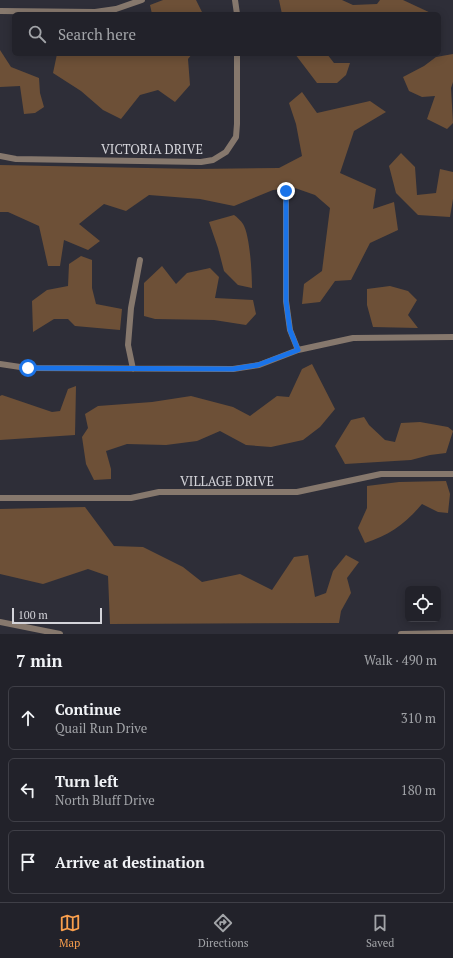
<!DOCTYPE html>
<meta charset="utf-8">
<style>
:root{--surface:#22222a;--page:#2a2a32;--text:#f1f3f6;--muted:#a2a4a8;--line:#3f3f47;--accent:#f99f4d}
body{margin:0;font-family:"PT Serif",serif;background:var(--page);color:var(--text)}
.controls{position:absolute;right:12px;bottom:12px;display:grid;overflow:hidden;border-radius:6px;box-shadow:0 2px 10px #0003}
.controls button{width:36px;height:36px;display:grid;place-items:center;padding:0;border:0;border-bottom:1px solid var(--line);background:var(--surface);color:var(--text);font:20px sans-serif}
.scale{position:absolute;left:12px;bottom:10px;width:90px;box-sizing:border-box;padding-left:4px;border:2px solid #d4d4da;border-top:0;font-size:11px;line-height:14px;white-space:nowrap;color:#d4d4da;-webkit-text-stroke:3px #2e2e38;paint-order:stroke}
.stop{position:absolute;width:12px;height:12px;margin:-9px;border:3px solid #1a73e8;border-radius:50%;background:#fff}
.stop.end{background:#1a73e8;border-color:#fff;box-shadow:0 1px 4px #0008}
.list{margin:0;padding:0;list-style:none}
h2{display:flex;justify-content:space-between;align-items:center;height:52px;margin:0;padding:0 16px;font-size:17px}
h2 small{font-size:13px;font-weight:400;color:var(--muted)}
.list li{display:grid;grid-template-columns:26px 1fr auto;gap:12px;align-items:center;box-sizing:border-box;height:64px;margin:0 8px 8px;padding:0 8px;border:1px solid var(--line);border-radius:6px}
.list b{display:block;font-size:15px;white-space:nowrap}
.list p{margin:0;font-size:13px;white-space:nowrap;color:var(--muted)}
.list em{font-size:13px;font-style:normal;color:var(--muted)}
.icon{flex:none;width:22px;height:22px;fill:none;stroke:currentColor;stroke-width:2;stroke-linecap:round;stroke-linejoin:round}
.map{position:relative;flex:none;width:453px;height:634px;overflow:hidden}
.search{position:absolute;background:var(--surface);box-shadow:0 2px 10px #0003;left:12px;right:12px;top:12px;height:44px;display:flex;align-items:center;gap:10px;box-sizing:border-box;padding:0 14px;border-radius:6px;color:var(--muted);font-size:15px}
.sheet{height:268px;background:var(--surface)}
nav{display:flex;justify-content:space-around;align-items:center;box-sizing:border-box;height:56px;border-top:1px solid var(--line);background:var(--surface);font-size:11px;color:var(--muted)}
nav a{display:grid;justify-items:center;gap:2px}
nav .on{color:var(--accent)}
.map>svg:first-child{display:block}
.forest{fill:#6d5037}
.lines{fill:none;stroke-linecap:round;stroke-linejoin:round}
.street{stroke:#86786d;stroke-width:6}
.route{stroke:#1a73e8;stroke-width:5}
.labels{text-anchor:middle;stroke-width:3;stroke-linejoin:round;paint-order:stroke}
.street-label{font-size:13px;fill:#d4d4da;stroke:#2e2e38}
</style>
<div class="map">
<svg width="453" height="634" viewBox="0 0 453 634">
<rect width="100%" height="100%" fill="#2e2e38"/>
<!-- forest -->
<path class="forest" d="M 163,0 L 196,0 L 203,14 L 152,14 L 150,5 Z
M 279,0 L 342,0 L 353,5 L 377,4 L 380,0 L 403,0 L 433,14 L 282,14 Z
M 0,50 L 11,67 L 39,78 L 40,93 L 44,107 L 35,113 L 24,114 L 20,86 L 0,87 Z
M 57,54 L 101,54 L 103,56 L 107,54 L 192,54 L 188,59 L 190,85 L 175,102 L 158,90 L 140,95 L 121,119 L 103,110 L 81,91 L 53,73 Z
M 295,54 L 327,54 L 334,63 L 350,63 L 346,75 L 337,83 L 317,83 Z
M 453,54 L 453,82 L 451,88 L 453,123 L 447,129 L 427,119 L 435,96 L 422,97 L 409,91 L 403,77 L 424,66 L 436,57 Z
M 302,92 L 317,113 L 370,101 L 386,112 L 354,131 L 340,173 L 376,189 L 373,209 L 394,202 L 398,230 L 370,243 L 351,280 L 335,281 L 320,302 L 302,304 L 304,284 L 322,271 L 330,208 L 315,195 L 295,188 L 273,190 L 234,206 L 200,199 L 149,195 L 126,211 L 104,204 L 79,224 L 100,241 L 88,250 L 64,240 L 60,266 L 48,266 L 39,226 L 8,212 L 0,212 L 0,165 L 196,169 L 279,168 L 302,156 L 296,124 L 289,103 Z
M 401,153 L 415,167 L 417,195 L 436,193 L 440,169 L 453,172 L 453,199 L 450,217 L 418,215 L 396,193 L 389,166 Z
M 234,215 C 237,217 241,221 243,224 C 250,235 252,274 252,288 L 238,285 L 224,271 L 218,248 L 209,222 Z
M 81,256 L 92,260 L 92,288 L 96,304 L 122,309 L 120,330 L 75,326 L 68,319 L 54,319 L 33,332 L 32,301 L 47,290 L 68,286 L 69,264 Z
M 162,266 L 176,284 L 187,273 L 210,268 L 219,277 L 215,298 L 253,300 L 256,314 L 246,325 L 214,320 L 155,319 L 144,316 L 144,283 Z
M 390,286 L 408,291 L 417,300 L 408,315 L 418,328 L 373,327 L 367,305 L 367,289 Z
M 312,364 L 335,409 L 320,427 L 303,440 L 271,447 L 246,445 L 220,431 L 197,441 L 166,445 L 127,444 L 106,451 L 111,469 L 111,479 L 94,480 L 86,464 L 82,437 L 88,428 L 85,414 L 98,406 L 152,402 L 191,396 L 233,407 L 250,416 L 277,396 L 289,397 L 302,369 Z
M 76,386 L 75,435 L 0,440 L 0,396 L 2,395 L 52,412 L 60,411 L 68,389 Z
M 364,417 L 369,425 L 385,440 L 395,442 L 401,423 L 420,422 L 448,427 L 453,431 L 446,453 L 430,455 L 411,460 L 345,464 L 335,446 L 351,420 Z
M 446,481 L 450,494 L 448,513 L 438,512 L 422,504 C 405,524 390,535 365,543 L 358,528 L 367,508 L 367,486 L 399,482 Z
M 85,507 L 114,546 L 143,547 L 183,567 L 202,582 L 240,574 L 272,590 L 294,557 L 308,555 L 315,597 L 326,593 L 333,571 L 346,555 L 359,562 L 347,578 L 351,593 L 341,611 L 339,623 L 110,624 L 108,576 L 88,569 L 43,584 L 0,574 L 0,509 Z"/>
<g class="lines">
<!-- street -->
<path class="street" d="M 235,0 L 237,14
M 0,11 L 95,12 L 116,9 L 142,0
M 0,156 L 16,159 L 201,162 L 213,160 L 226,152 L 236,137 L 237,124 L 237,54
M 286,191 L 286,301 L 290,330 L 298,350
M 0,364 L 27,368 L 233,369 L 259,365 L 298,350 L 353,338 L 453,337
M 133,369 L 128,345 L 131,308 L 140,260
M 0,498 L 131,498 L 159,492 L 297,492 L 381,474 L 453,474
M 0,622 L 60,634
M 401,634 L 453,633"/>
</g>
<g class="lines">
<!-- route -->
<path class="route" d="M 28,368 L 233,369 L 258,365 L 298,350 L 290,330 L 286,301 L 286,191"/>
</g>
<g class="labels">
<!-- street labels -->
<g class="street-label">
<text x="152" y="154">VICTORIA DRIVE</text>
<text x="227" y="486">VILLAGE DRIVE</text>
</g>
</g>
</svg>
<div class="controls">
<button><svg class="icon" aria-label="locate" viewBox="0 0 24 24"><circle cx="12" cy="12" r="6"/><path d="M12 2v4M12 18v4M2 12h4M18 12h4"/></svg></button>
</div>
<div class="scale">100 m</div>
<div class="stop" style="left:28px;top:368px"></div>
<div class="stop end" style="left:286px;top:191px"></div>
<div class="search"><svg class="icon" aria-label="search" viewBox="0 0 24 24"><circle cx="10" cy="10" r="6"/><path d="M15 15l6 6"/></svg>Search here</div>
</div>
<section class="sheet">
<h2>7 min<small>Walk · 490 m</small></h2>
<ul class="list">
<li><svg class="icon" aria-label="ahead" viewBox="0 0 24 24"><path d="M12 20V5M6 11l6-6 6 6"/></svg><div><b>Continue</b><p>Quail Run Drive</p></div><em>310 m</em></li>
<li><svg class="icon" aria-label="left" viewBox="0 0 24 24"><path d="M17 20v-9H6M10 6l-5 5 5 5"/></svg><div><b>Turn left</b><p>North Bluff Drive</p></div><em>180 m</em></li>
<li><svg class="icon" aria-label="arrive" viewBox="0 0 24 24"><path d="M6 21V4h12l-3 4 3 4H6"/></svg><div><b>Arrive at destination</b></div></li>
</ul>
</section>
<nav>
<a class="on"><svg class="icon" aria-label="map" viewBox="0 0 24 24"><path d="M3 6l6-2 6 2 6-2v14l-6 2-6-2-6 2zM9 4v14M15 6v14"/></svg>Map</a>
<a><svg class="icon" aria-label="directions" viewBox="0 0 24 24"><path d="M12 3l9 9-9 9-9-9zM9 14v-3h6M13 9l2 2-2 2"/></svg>Directions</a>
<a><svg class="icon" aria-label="saved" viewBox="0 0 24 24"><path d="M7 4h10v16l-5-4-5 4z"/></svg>Saved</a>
</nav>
